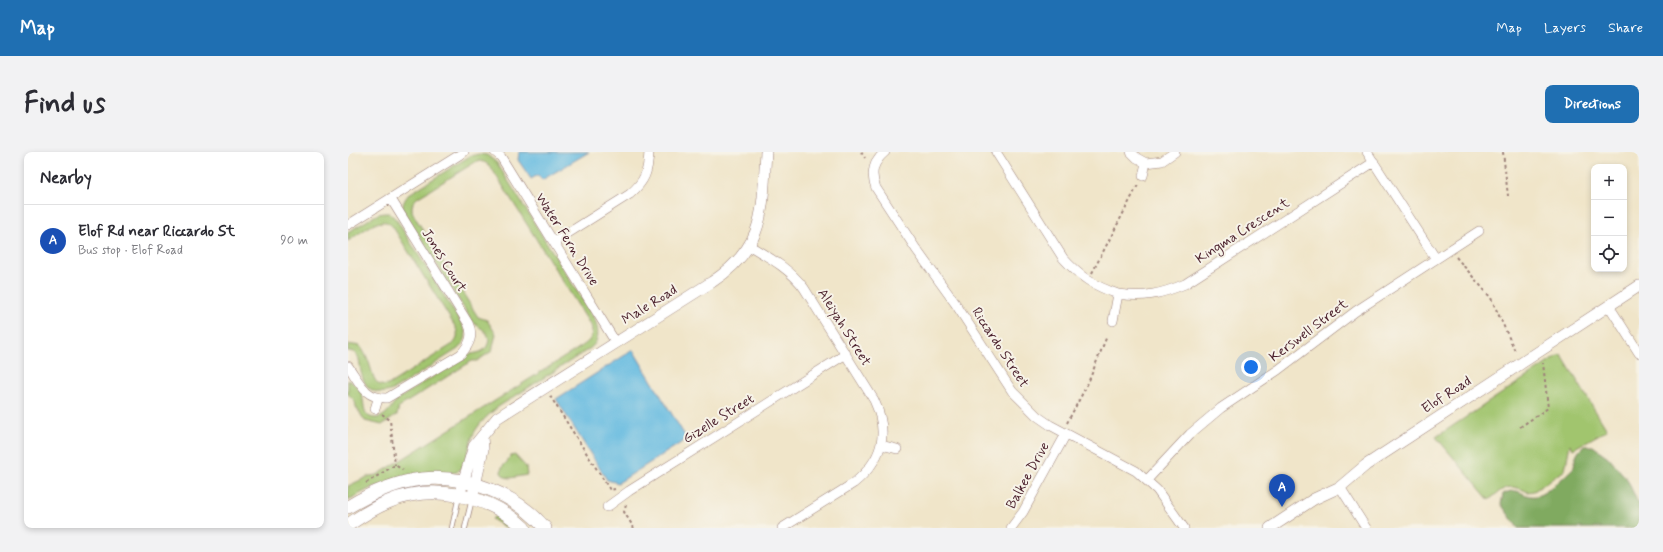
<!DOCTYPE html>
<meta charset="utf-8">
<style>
:root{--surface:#fff;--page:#f2f2f3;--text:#2b2b33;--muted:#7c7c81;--line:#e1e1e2;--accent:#1f6fb2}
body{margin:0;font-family:Mynerve,sans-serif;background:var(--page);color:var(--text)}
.controls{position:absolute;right:12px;top:12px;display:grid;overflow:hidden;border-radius:8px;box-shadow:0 2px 6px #0003}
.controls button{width:36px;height:36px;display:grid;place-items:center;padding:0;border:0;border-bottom:1px solid var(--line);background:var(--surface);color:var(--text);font:20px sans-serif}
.you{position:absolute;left:903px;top:215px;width:14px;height:14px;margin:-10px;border:3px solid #fff;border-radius:50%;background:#1a73e8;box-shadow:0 0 0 6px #1a73e833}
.badge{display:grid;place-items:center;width:26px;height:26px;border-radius:50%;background:var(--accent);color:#fff;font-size:13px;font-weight:700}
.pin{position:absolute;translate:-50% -33px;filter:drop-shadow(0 1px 2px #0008)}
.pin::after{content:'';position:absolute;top:21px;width:14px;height:12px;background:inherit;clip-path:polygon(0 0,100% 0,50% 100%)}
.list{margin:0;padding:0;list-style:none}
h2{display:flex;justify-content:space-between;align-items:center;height:52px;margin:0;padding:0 16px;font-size:17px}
h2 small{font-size:13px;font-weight:400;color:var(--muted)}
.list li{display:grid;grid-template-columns:26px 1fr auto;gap:12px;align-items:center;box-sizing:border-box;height:72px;padding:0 16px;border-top:1px solid var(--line)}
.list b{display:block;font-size:15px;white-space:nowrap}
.list p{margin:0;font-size:13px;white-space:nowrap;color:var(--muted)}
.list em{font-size:13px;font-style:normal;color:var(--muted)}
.icon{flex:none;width:22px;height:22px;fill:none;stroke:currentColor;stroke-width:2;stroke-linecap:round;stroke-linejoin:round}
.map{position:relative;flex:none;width:1291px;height:376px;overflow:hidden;border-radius:8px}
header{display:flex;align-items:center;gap:24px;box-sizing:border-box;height:56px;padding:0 20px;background:var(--accent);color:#fff}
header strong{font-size:19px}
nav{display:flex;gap:22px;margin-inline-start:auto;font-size:14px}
.intro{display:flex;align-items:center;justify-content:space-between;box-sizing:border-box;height:96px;padding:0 24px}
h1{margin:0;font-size:28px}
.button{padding:10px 18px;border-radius:8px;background:var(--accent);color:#fff;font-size:14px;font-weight:700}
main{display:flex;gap:24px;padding:0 24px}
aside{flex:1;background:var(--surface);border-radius:8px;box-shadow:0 2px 6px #0003}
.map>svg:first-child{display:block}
.green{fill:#a1c56e;stroke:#76724c}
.forest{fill:#80aa61;stroke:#656446}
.water{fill:#63bae0;stroke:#566c86}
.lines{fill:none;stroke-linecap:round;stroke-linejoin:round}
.service-casing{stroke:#9d827a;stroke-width:6}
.minor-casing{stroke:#9d827a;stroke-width:10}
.tertiary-casing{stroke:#9d827a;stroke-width:12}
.secondary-casing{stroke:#9d827a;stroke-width:14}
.path{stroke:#9d827a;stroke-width:2;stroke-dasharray:3 3;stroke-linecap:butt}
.service{stroke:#fff;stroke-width:4.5}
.minor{stroke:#fff;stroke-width:9}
.tertiary{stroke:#fff;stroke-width:11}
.secondary{stroke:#fff;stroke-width:13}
.labels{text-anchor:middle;stroke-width:4;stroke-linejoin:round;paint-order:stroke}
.street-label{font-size:14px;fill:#4a1f2b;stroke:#f7f3e8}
</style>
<header>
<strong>Map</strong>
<nav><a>Map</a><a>Layers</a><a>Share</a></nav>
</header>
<div class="intro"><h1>Find us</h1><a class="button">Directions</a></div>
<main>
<aside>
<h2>Nearby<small></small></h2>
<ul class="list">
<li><span class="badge" style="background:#1a4fb4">A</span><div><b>Elof Rd near Riccardo St</b><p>Bus stop · Elof Road</p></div><em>90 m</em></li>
</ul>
</aside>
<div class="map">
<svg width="1291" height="376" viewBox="0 0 1291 376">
<rect width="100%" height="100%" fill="#f7f3e8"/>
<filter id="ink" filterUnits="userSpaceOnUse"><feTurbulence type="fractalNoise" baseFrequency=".025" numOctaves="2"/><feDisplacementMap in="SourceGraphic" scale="8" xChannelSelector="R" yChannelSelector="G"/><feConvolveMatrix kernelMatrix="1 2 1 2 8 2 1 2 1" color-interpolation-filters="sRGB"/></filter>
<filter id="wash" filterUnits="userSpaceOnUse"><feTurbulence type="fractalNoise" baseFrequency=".012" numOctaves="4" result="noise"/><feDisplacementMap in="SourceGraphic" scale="16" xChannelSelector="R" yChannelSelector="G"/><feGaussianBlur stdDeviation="0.9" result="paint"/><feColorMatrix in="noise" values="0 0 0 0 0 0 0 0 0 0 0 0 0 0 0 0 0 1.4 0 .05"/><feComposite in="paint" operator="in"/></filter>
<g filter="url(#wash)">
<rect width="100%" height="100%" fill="#f0e5c9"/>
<!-- green -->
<path class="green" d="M 131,2 L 139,3 L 149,11 L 247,168 C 251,179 252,190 241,197 L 150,255 C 141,262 130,272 125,283 C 120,295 120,312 109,320 L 25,335 L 0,348 L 0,334 L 21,324 L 29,323 L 234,194 C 242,189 246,184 243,174 L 144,17 C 139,11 136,9 129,9 L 69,46 C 64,51 63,55 65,62 L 130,165 L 139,168 L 148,182 L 144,199 L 129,209 L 124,209 L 51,255 L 49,263 L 34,273 L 17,269 L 8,255 L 7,249 L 0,242 L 0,228 C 6,231 12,237 14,243 C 17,253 14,266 28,266 C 41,265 43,251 53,245 C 66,236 80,228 94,219 C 101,214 109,208 117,204 C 125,200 136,203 140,192 C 144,179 130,176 124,169 L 55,58 C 54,51 57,47 61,42 L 122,4 Z
M 36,61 L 41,61 L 48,67 L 115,174 C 120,184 118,189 110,197 L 47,237 C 30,245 17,239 13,220 C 11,211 13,200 0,199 L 0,192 L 12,194 C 15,198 17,202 19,206 C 25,217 24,237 40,233 L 105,192 C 110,187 110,183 108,176 L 45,75 C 42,72 39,69 34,70 C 25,70 8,84 0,89 L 0,80 L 30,62 Z
M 1213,202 L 1259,278 L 1225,297 L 1222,292 L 1217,318 L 1186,339 L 1180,340 C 1161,331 1156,335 1141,348 L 1088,285 Z
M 167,303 L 178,315 L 179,323 L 162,326 L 157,325 L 153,321 L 154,315 L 159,310 L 163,304 Z
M 147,364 L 165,376 C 157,376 152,372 144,367 Z"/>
<!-- forest -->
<path class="forest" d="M 1236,294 L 1245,294 L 1260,305 L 1279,327 L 1291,353 L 1291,376 L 1170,376 L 1153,352 L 1155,342 C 1173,333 1173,346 1188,344 C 1199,342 1218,323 1226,315 C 1227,305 1229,300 1236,294 Z"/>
<!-- water -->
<path class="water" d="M 171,0 L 241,0 L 194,28 L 190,23 L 183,27 L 170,8 Z
M 285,198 L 339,287 L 270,331 L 259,328 L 208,247 Z"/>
</g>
<g filter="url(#ink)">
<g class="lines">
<!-- service casing -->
<g class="service-casing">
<path id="service" d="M 104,376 L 111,344
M 117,376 L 124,347"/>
</g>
<!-- minor casing -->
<g class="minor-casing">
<path id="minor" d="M 147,0 L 153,5 L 268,191
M 537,0 C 525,10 522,21 528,36 L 568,97 L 607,151 L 664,239 L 689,264 L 702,273 L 788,319 L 809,338 L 836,376
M 648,0 L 715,106 C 732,125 746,134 770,142
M 783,0 L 789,6 L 798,11 L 795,24
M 1019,0 L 1088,107
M 798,11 L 814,9 L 827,0
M 0,73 L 116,0
M 206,90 L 282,42 C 297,29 300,20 301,0
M 402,94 C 422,106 442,117 456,136 L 526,248 C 542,282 534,308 506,331 L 434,376
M 1261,154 L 1291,201
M 765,169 L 770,142 C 796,146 813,142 837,132 L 1026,10
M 0,214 C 12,231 17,247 39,246 L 113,202 C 122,192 126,183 120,171 L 43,47
M 27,257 L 30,247
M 533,293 L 549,297
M 799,328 L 842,282 L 873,256 L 930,218 L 1008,159 L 1131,79
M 992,335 L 1018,376
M 259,355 L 281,339 L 498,202
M 663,376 L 675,360 L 718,282"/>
</g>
<!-- tertiary casing -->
<g class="tertiary-casing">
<path id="tertiary" d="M 111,344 L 126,294 L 149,266 L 364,130 C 418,94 414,59 418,0
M 124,347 L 135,297 L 134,285
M 922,376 L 966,347 L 992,335 L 1018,313 L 1291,134"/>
</g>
<!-- secondary casing -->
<g class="secondary-casing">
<path id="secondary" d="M 0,355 C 23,341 47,330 74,327 C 118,322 169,343 197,376
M 0,373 C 13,364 26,356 40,350 C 84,331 142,343 176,376"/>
</g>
<!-- path -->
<path class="path" d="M 513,0 L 517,6
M 1155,0 L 1160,44
M 1108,105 L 1143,146 L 1167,199
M 744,121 L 791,31
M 202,244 L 262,338 L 267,337
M 34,262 L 42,268 L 47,313
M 719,271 L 740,231 L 759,184
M 1172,275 L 1200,256 L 1195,211
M 18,331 L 47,313 L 55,318
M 278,353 L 276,360 L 286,376"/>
<!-- service -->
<use href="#service" class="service"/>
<!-- minor -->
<use href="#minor" class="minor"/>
<!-- tertiary -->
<use href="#tertiary" class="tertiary"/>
<!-- secondary -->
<use href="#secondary" class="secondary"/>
</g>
</g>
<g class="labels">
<!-- street labels -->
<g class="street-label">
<text transform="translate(894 78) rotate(-33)" y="5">Kingma Crescent</text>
<text transform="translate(220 87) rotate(58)" y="5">Water Fern Drive</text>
<text transform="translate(97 108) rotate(58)" y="5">Jones Court</text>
<text transform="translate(301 152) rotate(-32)" y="5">Male Road</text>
<text transform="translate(497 175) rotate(58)" y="5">Aleiyah Street</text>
<text transform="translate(960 178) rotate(-37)" y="5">Kerswell Street</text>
<text transform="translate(653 195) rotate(57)" y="5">Riccardo Street</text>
<text transform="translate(1098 242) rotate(-33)" y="5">Elof Road</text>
<text transform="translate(370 266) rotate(-32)" y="5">Gizelle Street</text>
<text transform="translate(679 323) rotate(-61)" y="5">Balkee Drive</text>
</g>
</g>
</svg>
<div class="controls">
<button>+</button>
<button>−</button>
<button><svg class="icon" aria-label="locate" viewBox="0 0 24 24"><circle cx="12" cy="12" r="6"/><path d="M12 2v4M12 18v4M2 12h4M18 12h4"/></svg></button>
</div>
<div class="you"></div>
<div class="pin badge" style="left:934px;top:355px;background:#1a4fb4">A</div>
</div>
</main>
